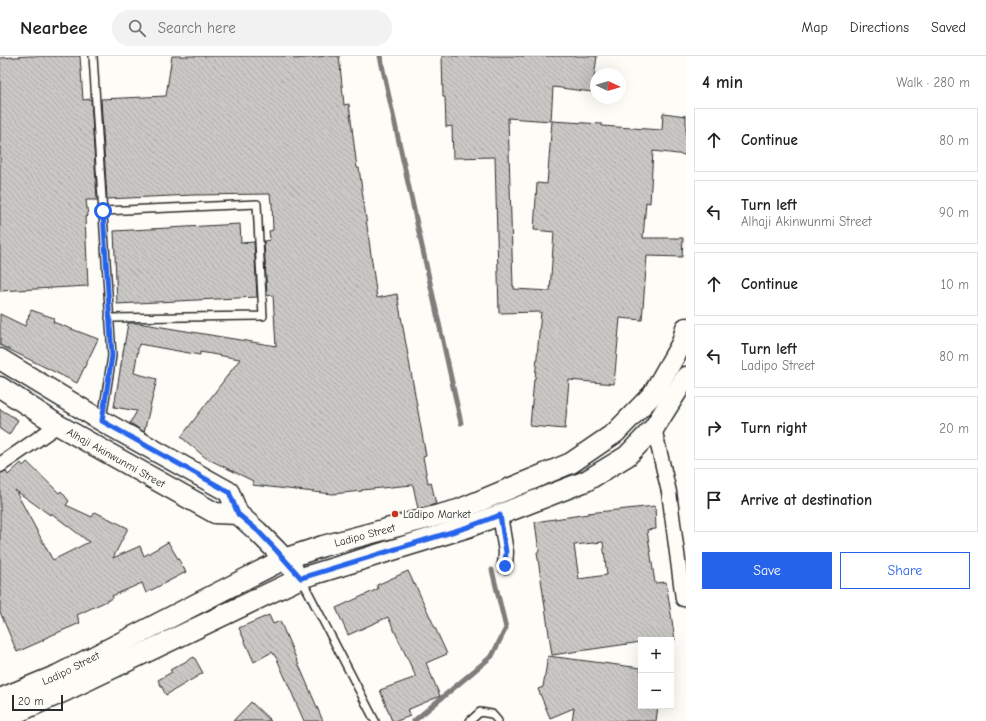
<!DOCTYPE html>
<meta charset="utf-8">
<style>
:root{--surface:#fff;--page:#f2f2f2;--text:#222;--muted:#767676;--line:#e0e0e0;--accent:#2563eb}
body{margin:0;font-family:"Comic Neue",sans-serif;background:var(--page);color:var(--text)}
.controls{position:absolute;right:12px;bottom:12px;display:grid;overflow:hidden;border-radius:0px;box-shadow:0 4px 16px #0002}
.controls button{width:36px;height:36px;display:grid;place-items:center;padding:0;border:0;border-bottom:1px solid var(--line);background:var(--surface);color:var(--text);font:20px sans-serif}
.compass{position:absolute;left:590px;top:12px;width:36px;height:36px;border-radius:50%;background:var(--surface);box-shadow:0 4px 16px #0002;rotate:94deg}
.scale{position:absolute;left:12px;bottom:10px;width:51px;box-sizing:border-box;padding-left:4px;border:2px solid #2b2b2b;border-top:0;font-size:11px;line-height:14px;white-space:nowrap;color:#2b2b2b;-webkit-text-stroke:3px #fdfcf7;paint-order:stroke}
.stop{position:absolute;width:12px;height:12px;margin:-9px;border:3px solid #2563eb;border-radius:50%;background:#fff}
.stop.end{background:#2563eb;border-color:#fff;box-shadow:0 1px 4px #0008}
.list{margin:0;padding:0;list-style:none}
h2{display:flex;justify-content:space-between;align-items:center;height:52px;margin:0;padding:0 16px;font-size:17px}
h2 small{font-size:13px;font-weight:400;color:var(--muted)}
.list li{display:grid;grid-template-columns:26px 1fr auto;gap:12px;align-items:center;box-sizing:border-box;height:64px;margin:0 8px 8px;padding:0 8px;border:1px solid var(--line);border-radius:0px}
.list b{display:block;font-size:15px;white-space:nowrap}
.list p{margin:0;font-size:13px;white-space:nowrap;color:var(--muted)}
.list em{font-size:13px;font-style:normal;color:var(--muted)}
.actions{display:flex;gap:8px;padding:12px 16px}
.actions a{flex:1;padding:9px 0;border:1px solid var(--accent);border-radius:0px;text-align:center;font-size:14px;color:var(--accent)}
.actions .main{background:var(--accent);color:#fff}
.icon{flex:none;width:22px;height:22px;fill:none;stroke:currentColor;stroke-width:2;stroke-linecap:round;stroke-linejoin:round}
.map{position:relative;flex:none;width:686px;height:665px;overflow:hidden}
header{display:flex;align-items:center;gap:24px;box-sizing:border-box;height:56px;padding:0 20px;background:var(--surface);border-bottom:1px solid var(--line)}
header strong{font-size:19px}
nav{display:flex;gap:22px;margin-inline-start:auto;font-size:14px}
.search{width:280px;height:36px;background:var(--page);display:flex;align-items:center;gap:10px;box-sizing:border-box;padding:0 14px;border-radius:22px;color:var(--muted);font-size:15px}
main{display:flex}
aside{flex:1;background:var(--surface)}
.map>svg:first-child{display:block}
.lines{fill:none;stroke-linecap:round;stroke-linejoin:round}
.stream{stroke:#7e7d7b;stroke-width:5}
.building{fill:url(#building-back-hatch);stroke:#2b2b2b;fill-rule:evenodd}
.lane-casing{stroke:#2b2b2b;stroke-width:10}
.street-casing{stroke:#2b2b2b;stroke-width:17}
.secondary-casing{stroke:#2b2b2b;stroke-width:23}
.lane{stroke:#fdfcf7;stroke-width:7}
.street{stroke:#fdfcf7;stroke-width:14}
.secondary{stroke:#fdfcf7;stroke-width:20}
.route{stroke:#2563eb;stroke-width:5}
.poi-dot{fill:#c8321e;stroke:#fdfcf7;stroke-width:1.5}
.labels{text-anchor:middle;stroke-width:4;stroke-linejoin:round;paint-order:stroke}
.street-label{font-size:11px;fill:#2b2b2b;stroke:#fdfcf7}
.poi-label{font-size:11px;fill:#2b2b2b;stroke:#fdfcf7;text-anchor:start}
</style>
<header>
<strong>Nearbee</strong>
<div class="search"><svg class="icon" aria-label="search" viewBox="0 0 24 24"><circle cx="10" cy="10" r="6"/><path d="M15 15l6 6"/></svg>Search here</div>
<nav><a>Map</a><a>Directions</a><a>Saved</a></nav>
</header>
<main>
<div class="map">
<svg width="686" height="665" viewBox="0 0 686 665">
<defs>
<pattern id="building-back-hatch" width="6" height="6" patternUnits="userSpaceOnUse"><rect width="6" height="6" fill="#c9c8c4"/><path d="M-1 5l2 2M0 0l6 6M5-1l2 2" fill="none" stroke="#adaca9"/></pattern>
</defs>
<rect width="100%" height="100%" fill="#fdfcf7"/>
<filter id="ink" filterUnits="userSpaceOnUse"><feTurbulence type="fractalNoise" baseFrequency=".025" numOctaves="2"/><feDisplacementMap in="SourceGraphic" scale="8" xChannelSelector="R" yChannelSelector="G"/><feConvolveMatrix kernelMatrix="1 2 1 2 8 2 1 2 1" color-interpolation-filters="sRGB"/></filter>
<g filter="url(#ink)">
<g class="lines">
<!-- stream -->
<path class="stream" d="M 380,0 L 461,367
M 414,665 L 492,600 L 506,572 L 492,514"/>
</g>
<!-- building -->
<path class="building" d="M 30,0 L 80,0 L 83,44 L 91,43 L 97,144 L 86,144 L 88,160 L 85,161 L 88,230 L 0,235 L 0,2 Z
M 172,0 L 294,0 L 294,3 L 327,0 L 339,0 L 344,49 L 349,48 L 357,112 L 359,112 L 377,242 L 397,238 L 426,400 L 423,401 L 428,427 L 431,426 L 436,448 L 418,453 L 413,429 L 401,430 L 362,434 L 362,435 L 332,438 L 252,429 L 253,425 L 206,402 L 181,381 L 240,303 L 200,296 L 200,299 L 139,288 L 134,317 L 157,323 L 144,376 L 130,367 L 137,355 L 114,351 L 128,267 L 138,267 L 276,290 L 273,239 L 267,240 L 264,185 L 270,184 L 269,175 L 273,174 L 272,147 L 271,147 L 270,138 L 193,139 L 107,143 L 101,43 L 166,40 Z
M 442,0 L 597,0 L 592,36 L 553,31 L 551,65 L 508,62 L 513,230 L 514,230 L 514,233 L 550,235 L 554,176 L 534,174 L 537,127 L 547,128 L 552,65 L 602,68 L 602,70 L 662,74 L 663,57 L 686,60 L 686,99 L 653,95 L 650,147 L 646,146 L 643,182 L 683,182 L 682,201 L 647,200 L 642,264 L 620,262 L 614,328 L 569,324 L 565,373 L 530,370 L 534,323 L 535,323 L 541,256 L 499,257 L 495,101 L 453,102 L 452,70 L 446,71 L 445,41 L 443,41 Z
M 240,168 L 241,187 L 254,186 L 257,241 L 117,248 L 114,175 Z
M 31,254 L 54,262 L 53,266 L 98,283 L 77,327 L 0,289 L 0,258 L 25,270 Z
M 0,353 L 18,364 L 9,379 L 0,373 Z
M 27,406 L 59,437 L 61,435 L 69,445 L 66,449 L 92,461 L 95,456 L 128,472 L 113,502 L 140,490 L 144,500 L 168,486 L 186,516 L 146,537 L 142,527 L 112,540 L 113,542 L 77,559 L 80,567 L 43,583 L 44,584 L 17,596 L 0,556 L 0,417 L 6,415 L 8,419 L 21,407 L 23,410 ZM 15,434 L 50,459 L 51,457 L 89,486 L 53,504 L 51,501 Z
M 655,450 L 656,473 L 647,474 L 655,527 L 666,526 L 675,584 L 641,584 L 641,586 L 552,599 L 537,496 L 539,496 L 535,466 L 588,458 L 588,457 ZM 603,486 L 607,519 L 579,523 L 574,489 Z
M 408,515 L 414,528 L 415,528 L 447,598 L 426,607 L 440,640 L 407,654 L 410,660 L 397,665 L 392,665 L 380,634 L 416,621 L 388,561 L 348,579 L 336,552 L 378,533 L 377,529 Z
M 269,559 L 273,568 L 280,565 L 323,665 L 304,665 L 277,603 L 272,596 L 254,606 L 239,572 Z
M 548,600 L 641,612 L 641,650 L 658,650 L 656,665 L 572,665 L 574,652 L 550,662 L 538,633 L 543,631 Z
M 194,601 L 203,617 L 166,639 L 158,624 L 172,616 L 170,614 Z
M 251,646 L 271,665 L 233,665 Z"/>
<g class="lines">
<!-- lane casing -->
<g class="lane-casing">
<path id="lane" d="M 93,0 L 112,300 L 102,363
M 103,155 L 257,148 L 263,260 L 109,262
M 302,524 L 375,665
M 470,665 L 480,656 L 492,658 L 498,665"/>
</g>
<!-- street casing -->
<g class="street-casing">
<path id="street" d="M 654,372 L 669,436 L 683,543
M 0,409 L 58,369
M 500,459 L 506,496 L 505,510"/>
</g>
<!-- secondary casing -->
<g class="secondary-casing">
<g id="secondary">
<path d="M 0,303 L 102,365 L 229,436 L 238,458 L 257,475 L 276,494 L 293,513"/>
<path id="s1" d="M 0,331 L 58,369 L 215,457 L 238,458"/>
<path id="s2" d="M 0,643 L 58,619 L 284,503 L 323,490 L 458,454 L 571,407 L 615,377 L 653,338 L 682,287 L 686,272"/>
<path d="M 0,664 L 67,634 L 301,522 L 468,471 L 586,425 L 627,400 L 654,372 L 686,321"/>
</g>
</g>
<!-- lane -->
<use href="#lane" class="lane"/>
<!-- street -->
<use href="#street" class="street"/>
<!-- secondary -->
<use href="#secondary" class="secondary"/>
</g>
</g>
<g class="lines" filter="url(#ink)">
<!-- route -->
<path class="route" d="M 103,155 L 112,300 L 102,365 L 229,436 L 238,458 L 258,475 L 276,494 L 301,522 L 468,471 L 500,459 L 506,496 L 505,510"/>
</g>
<!-- markers -->
<circle class="poi-dot" cx="395" cy="458" r="4"/>
<g class="labels">
<!-- street labels -->
<g class="street-label">
<text dy="4" stroke="none"><textPath href="#s1" startOffset="136">Alhaji Akinwunmi Street</textPath></text>
<text dy="4" stroke="none"><textPath href="#s2" startOffset="401">Ladipo Street</textPath></text>
<text dy="4" stroke="none"><textPath href="#s2" startOffset="77">Ladipo Street</textPath></text>
</g>
<!-- poi labels -->
<g class="poi-label">
<text x="403" y="462">Ladipo Market</text>
</g>
</g>
</svg>
<div class="controls">
<button>+</button>
<button>−</button>
</div>
<svg class="compass" viewBox="-18 -18 36 36"><path d="M0-13l5 13h-10z" fill="#e53935"/><path d="M0 13l5-13h-10z" fill="#767676"/></svg>
<div class="scale">20 m</div>
<div class="stop" style="left:103px;top:155px"></div>
<div class="stop end" style="left:505px;top:510px"></div>
</div>
<aside>
<h2>4 min<small>Walk · 280 m</small></h2>
<ul class="list">
<li><svg class="icon" aria-label="ahead" viewBox="0 0 24 24"><path d="M12 20V5M6 11l6-6 6 6"/></svg><div><b>Continue</b></div><em>80 m</em></li>
<li><svg class="icon" aria-label="left" viewBox="0 0 24 24"><path d="M17 20v-9H6M10 6l-5 5 5 5"/></svg><div><b>Turn left</b><p>Alhaji Akinwunmi Street</p></div><em>90 m</em></li>
<li><svg class="icon" aria-label="ahead" viewBox="0 0 24 24"><path d="M12 20V5M6 11l6-6 6 6"/></svg><div><b>Continue</b></div><em>10 m</em></li>
<li><svg class="icon" aria-label="left" viewBox="0 0 24 24"><path d="M17 20v-9H6M10 6l-5 5 5 5"/></svg><div><b>Turn left</b><p>Ladipo Street</p></div><em>80 m</em></li>
<li><svg class="icon" aria-label="right" viewBox="0 0 24 24"><path d="M7 20v-9h11M14 6l5 5-5 5"/></svg><div><b>Turn right</b></div><em>20 m</em></li>
<li><svg class="icon" aria-label="arrive" viewBox="0 0 24 24"><path d="M6 21V4h12l-3 4 3 4H6"/></svg><div><b>Arrive at destination</b></div></li>
</ul>
<div class="actions"><a class="main">Save</a><a>Share</a></div>
</aside>
</main>
